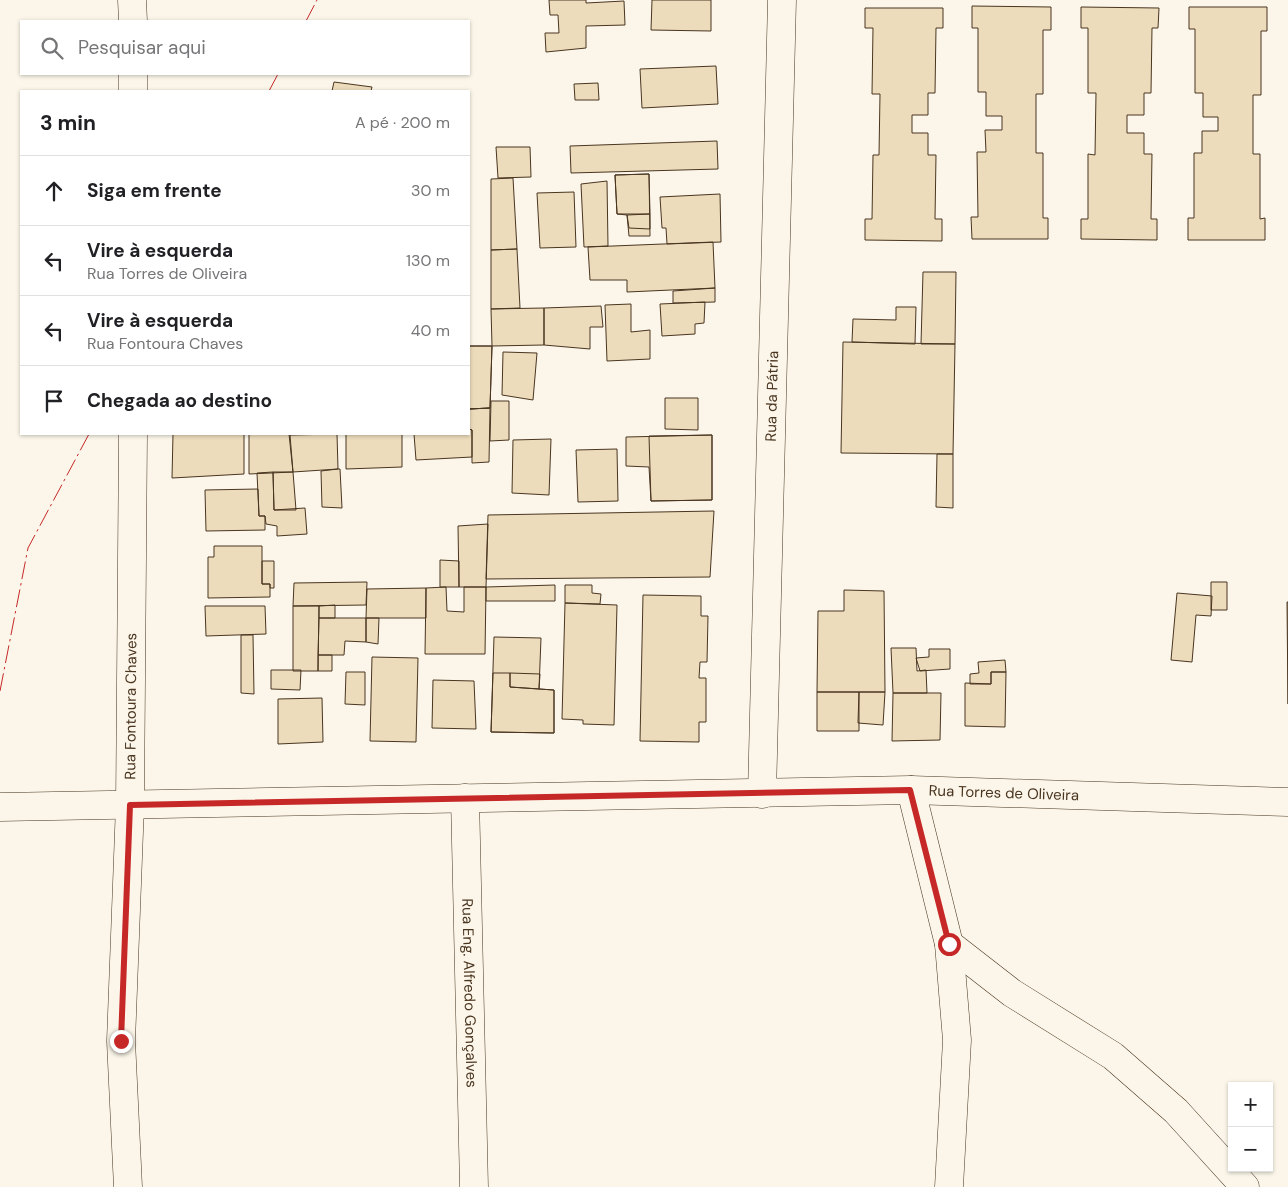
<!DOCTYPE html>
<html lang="pt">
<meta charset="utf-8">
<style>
:root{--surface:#fff;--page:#f2f2f2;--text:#202124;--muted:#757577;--line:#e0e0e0}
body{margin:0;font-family:"DM Sans",sans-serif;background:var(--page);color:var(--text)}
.controls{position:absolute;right:15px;bottom:15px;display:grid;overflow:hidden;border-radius:0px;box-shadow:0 1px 4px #0004}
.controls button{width:45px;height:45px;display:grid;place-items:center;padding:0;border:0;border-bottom:1px solid var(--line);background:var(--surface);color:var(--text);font:25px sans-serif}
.stop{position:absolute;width:15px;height:15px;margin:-11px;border:4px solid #c62828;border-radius:50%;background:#fff}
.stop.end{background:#c62828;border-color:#fff;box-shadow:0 1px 5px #0008}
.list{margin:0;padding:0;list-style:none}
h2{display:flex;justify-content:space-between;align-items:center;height:65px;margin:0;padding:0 20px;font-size:21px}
h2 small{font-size:16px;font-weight:400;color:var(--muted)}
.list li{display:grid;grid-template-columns:32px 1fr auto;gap:15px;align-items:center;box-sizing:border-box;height:70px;padding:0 20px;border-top:1px solid var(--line)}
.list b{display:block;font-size:19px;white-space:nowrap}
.list p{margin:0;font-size:16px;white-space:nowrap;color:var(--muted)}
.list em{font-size:16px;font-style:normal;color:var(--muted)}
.icon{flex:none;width:28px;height:28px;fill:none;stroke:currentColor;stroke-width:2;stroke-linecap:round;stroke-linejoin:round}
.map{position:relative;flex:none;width:1288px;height:1187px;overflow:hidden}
.search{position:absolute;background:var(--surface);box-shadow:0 1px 4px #0004;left:20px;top:20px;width:450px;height:55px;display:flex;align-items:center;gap:12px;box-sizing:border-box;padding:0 18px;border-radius:0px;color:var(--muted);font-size:19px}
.panel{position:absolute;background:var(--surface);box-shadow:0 1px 4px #0004;left:20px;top:90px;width:450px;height:345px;border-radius:0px}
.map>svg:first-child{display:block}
.building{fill:#ecdcbc;stroke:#4a3520}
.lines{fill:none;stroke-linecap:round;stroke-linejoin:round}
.minor-casing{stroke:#4a3520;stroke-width:29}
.minor{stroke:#fbf6e9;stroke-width:28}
.power{stroke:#c62828;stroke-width:1;stroke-dasharray:18 4 2.5 4;stroke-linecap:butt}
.route{stroke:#c62828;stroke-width:6}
.labels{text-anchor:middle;stroke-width:4;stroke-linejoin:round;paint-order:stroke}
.street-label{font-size:15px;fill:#4a3520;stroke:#fbf6e9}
</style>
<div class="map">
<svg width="1288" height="1187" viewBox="0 0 1288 1187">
<rect width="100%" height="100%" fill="#fbf6e9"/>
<!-- building -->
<path class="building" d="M 549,0 L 586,0 L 586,3 L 624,1 L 625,25 L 586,26 L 586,48 L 546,52 L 545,33 L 559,33 L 558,15 L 550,15 Z
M 652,0 L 711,0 L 711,31 L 651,30 Z
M 972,6 L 1051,7 L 1051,30 L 1043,30 L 1043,94 L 1036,94 L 1036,153 L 1043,153 L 1043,218 L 1048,218 L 1048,239 L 972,239 L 971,217 L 978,217 L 977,152 L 986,152 L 985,130 L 1002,130 L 1002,116 L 986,116 L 986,92 L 978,92 L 978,28 L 972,28 Z
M 1081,7 L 1159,8 L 1158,28 L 1152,28 L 1151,93 L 1144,93 L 1144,115 L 1127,115 L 1127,133 L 1144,133 L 1144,154 L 1152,154 L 1151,219 L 1157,219 L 1157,240 L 1081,239 L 1081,219 L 1088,219 L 1088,154 L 1095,155 L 1096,93 L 1088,93 L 1088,28 L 1081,28 Z
M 1189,7 L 1267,7 L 1267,31 L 1261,31 L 1261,95 L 1253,95 L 1253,154 L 1260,154 L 1260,219 L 1265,218 L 1265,240 L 1188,240 L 1188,218 L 1194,218 L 1194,153 L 1202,153 L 1202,131 L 1218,131 L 1218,117 L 1203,117 L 1203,93 L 1195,93 L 1195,29 L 1189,29 Z
M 865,8 L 943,8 L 943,28 L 936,28 L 935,93 L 928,93 L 928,115 L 912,115 L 912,133 L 928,133 L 928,155 L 936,155 L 935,219 L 942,219 L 942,241 L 865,240 L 865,219 L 872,219 L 873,155 L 879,155 L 880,94 L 872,94 L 873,28 L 865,28 Z
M 716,66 L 718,104 L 642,108 L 640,69 Z
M 334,82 L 372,87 L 371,91 L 332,91 Z
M 598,83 L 599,100 L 575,100 L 574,84 Z
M 717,141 L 718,169 L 571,173 L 570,146 Z
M 496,147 L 530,147 L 531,177 L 498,178 Z
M 649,174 L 650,214 L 617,214 L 615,175 Z
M 649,174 L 650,236 L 629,236 L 627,215 L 617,214 L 615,175 Z
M 513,178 L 517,249 L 491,250 L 491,179 Z
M 607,181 L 608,246 L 584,247 L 581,184 Z
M 574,192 L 576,247 L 540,248 L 537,193 Z
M 720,194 L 721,242 L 667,244 L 666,228 L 662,228 L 660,197 Z
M 650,214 L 650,229 L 629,228 L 627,215 Z
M 713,242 L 715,288 L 627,292 L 627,280 L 590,280 L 588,247 Z
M 517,249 L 520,308 L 491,309 L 491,250 Z
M 923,272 L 956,272 L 955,344 L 921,344 Z
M 715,288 L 715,302 L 673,303 L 673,291 Z
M 705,302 L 704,323 L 695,324 L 695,334 L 662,336 L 660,304 Z
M 631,304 L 631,332 L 650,330 L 650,359 L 607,361 L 605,305 Z
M 601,306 L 603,327 L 590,327 L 590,349 L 544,345 L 544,308 Z
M 896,307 L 916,307 L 915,344 L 852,342 L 853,319 L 896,320 Z
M 544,308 L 544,345 L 492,346 L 491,309 Z
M 843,342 L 955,344 L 953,454 L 841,453 Z
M 469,346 L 492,346 L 490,408 L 469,409 Z
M 469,346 L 492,346 L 490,408 L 469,409 Z
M 503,352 L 537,353 L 533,400 L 502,395 Z
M 665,398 L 698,398 L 698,430 L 665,429 Z
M 491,401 L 509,401 L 509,440 L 490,441 Z
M 490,408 L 489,462 L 472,463 L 472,430 L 469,429 L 469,409 Z
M 469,429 L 472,430 L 472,457 L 416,460 L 414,434 L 469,434 Z
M 173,434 L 244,434 L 244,474 L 172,478 Z
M 249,434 L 289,434 L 293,472 L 249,474 Z
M 337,434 L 338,469 L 293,472 L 290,435 Z
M 346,434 L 402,434 L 402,467 L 346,469 Z
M 712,435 L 712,500 L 651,501 L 649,436 Z
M 712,435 L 712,500 L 651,501 L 649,467 L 626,466 L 626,437 Z
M 551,439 L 549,495 L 512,493 L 513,440 Z
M 617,449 L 618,501 L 578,502 L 576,450 Z
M 937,454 L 953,454 L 953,508 L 936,507 Z
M 338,469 L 340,469 L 342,508 L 322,507 L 321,471 Z
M 273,472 L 274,510 L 305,508 L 307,534 L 277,536 L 277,526 L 266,524 L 265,516 L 259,516 L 257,473 Z
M 273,472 L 293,472 L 296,510 L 274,510 Z
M 258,489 L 259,516 L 265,516 L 265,530 L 206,531 L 205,490 Z
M 714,511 L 710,577 L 486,579 L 488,515 Z
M 488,524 L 486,587 L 459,587 L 458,526 Z
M 214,546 L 262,546 L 262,584 L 270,584 L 270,597 L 208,598 L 208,557 L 214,557 Z
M 440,560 L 459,561 L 459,587 L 440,587 Z
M 262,561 L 274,561 L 274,588 L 270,588 L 270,584 L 262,584 Z
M 367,582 L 366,605 L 293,606 L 294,583 Z
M 1211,582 L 1227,582 L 1227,610 L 1211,610 Z
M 555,585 L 555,601 L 486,601 L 486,587 Z
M 565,585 L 592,585 L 592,593 L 601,594 L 600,604 L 565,603 Z
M 446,587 L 447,611 L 464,612 L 464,587 L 486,587 L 485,654 L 425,654 L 426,588 Z
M 426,588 L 426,618 L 366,618 L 367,589 Z
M 844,590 L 884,591 L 885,692 L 817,692 L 818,611 L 844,611 Z
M 1177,593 L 1212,596 L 1211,616 L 1196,615 L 1192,662 L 1171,660 Z
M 643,595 L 701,596 L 701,616 L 708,616 L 707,662 L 700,662 L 699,678 L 706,678 L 706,722 L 699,722 L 699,742 L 640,741 Z
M 1287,602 L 1288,602 L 1288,704 Z
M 565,603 L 617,605 L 614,725 L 583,724 L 583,720 L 562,719 Z
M 335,605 L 335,618 L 319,618 L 319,606 Z
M 205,606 L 265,606 L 266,634 L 206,636 Z
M 293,606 L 319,606 L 318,671 L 293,671 Z
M 319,618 L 366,618 L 366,642 L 345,641 L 344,655 L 318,655 Z
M 366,618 L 379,618 L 378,644 L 366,642 Z
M 241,635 L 253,635 L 254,694 L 241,693 Z
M 494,637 L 541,638 L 539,689 L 554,690 L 554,733 L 491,732 Z
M 891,648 L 916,648 L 917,671 L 926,670 L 927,693 L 893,693 Z
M 929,649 L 950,649 L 950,669 L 920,671 L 916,658 L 929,657 Z
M 318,655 L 332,655 L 332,671 L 318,671 Z
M 372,657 L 418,658 L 416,742 L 370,741 Z
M 1005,660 L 1006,672 L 991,672 L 991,684 L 970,684 L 970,674 L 979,673 L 978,662 Z
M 271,670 L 301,670 L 300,690 L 271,689 Z
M 346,672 L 365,672 L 365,705 L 345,704 Z
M 991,672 L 1006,672 L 1005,727 L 965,726 L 965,683 L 991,684 Z
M 493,673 L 510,673 L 510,687 L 554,690 L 554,733 L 491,732 Z
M 510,673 L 540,674 L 539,689 L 510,687 Z
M 433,680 L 474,681 L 476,729 L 432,728 Z
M 817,692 L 859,692 L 859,731 L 817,731 Z
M 859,692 L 885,692 L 883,725 L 858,723 Z
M 893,693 L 941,693 L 940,740 L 892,741 Z
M 322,698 L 323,742 L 278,744 L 278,699 Z"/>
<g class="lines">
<!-- minor casing -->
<g class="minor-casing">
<g id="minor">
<path d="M 132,0 L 133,21"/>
<path d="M 133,74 L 133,91"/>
<path d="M 911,790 L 949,944 L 957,1040 L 949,1187"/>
<path id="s1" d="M 762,794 L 782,0"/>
<path id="s2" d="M 465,798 L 474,1187"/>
<path id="s3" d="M 0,807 L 911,790 L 1288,802"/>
<path d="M 949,944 L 1012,993 L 1113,1056 L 1176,1111 L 1245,1187"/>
<path id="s4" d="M 128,1187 L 121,1041 L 130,805 L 133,434"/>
</g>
</g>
<!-- minor -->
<use href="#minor" class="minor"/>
<!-- power -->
<path class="power" d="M 306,21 L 317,0
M 269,91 L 278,74
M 0,691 L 28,548 L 89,434"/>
</g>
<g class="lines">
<!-- route -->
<path class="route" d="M 121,1041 L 130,805 L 910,790 L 949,944"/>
</g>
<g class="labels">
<!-- street labels -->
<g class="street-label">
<text dy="5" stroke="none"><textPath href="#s1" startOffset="398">Rua da Pátria</textPath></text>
<text dy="5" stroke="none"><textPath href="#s4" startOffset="481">Rua Fontoura Chaves</textPath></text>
<text dy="5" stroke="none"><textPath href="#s3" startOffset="1004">Rua Torres de Oliveira</textPath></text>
<text dy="5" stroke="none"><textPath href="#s2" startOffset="195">Rua Eng. Alfredo Gonçalves</textPath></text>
</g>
</g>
</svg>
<div class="controls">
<button>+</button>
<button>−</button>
</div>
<div class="stop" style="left:949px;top:944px"></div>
<div class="stop end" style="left:121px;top:1041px"></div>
<div class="search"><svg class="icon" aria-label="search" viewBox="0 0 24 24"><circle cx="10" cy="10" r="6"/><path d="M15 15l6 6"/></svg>Pesquisar aqui</div>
<section class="panel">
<h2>3 min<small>A pé · 200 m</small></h2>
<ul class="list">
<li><svg class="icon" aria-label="ahead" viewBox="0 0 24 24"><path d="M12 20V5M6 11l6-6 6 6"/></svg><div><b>Siga em frente</b></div><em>30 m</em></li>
<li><svg class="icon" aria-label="left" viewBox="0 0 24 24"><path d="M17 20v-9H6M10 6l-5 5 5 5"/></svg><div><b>Vire à esquerda</b><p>Rua Torres de Oliveira</p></div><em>130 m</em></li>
<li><svg class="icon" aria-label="left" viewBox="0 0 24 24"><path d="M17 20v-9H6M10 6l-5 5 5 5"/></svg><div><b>Vire à esquerda</b><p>Rua Fontoura Chaves</p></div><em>40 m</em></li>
<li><svg class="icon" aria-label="arrive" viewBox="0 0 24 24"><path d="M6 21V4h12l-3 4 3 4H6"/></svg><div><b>Chegada ao destino</b></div></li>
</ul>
</section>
</div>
